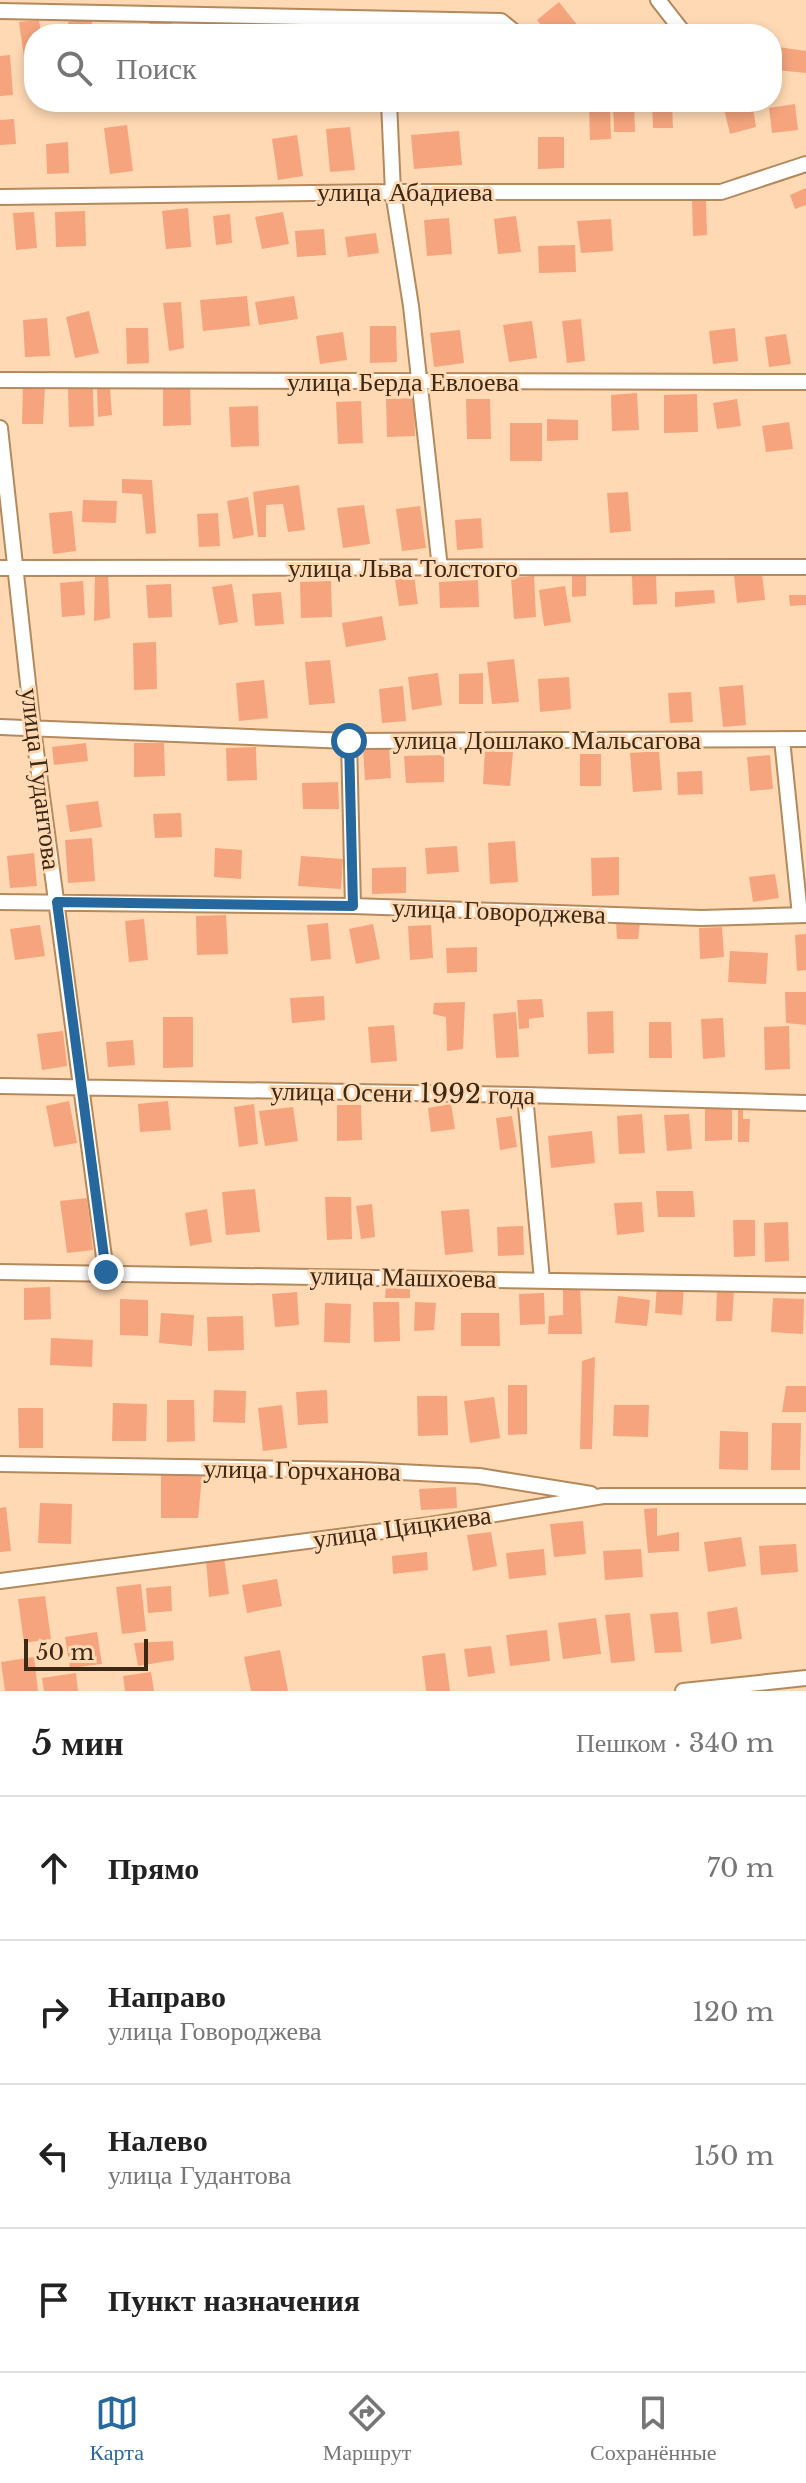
<!DOCTYPE html>
<html lang="ru">
<meta charset="utf-8">
<style>
:root{--surface:#fff;--page:#f6f6f6;--text:#222;--muted:#767676;--line:#e0e0e0;--accent:#26689e}
body{margin:0;font-family:"Libre Baskerville",serif;background:var(--page);color:var(--text)}
.scale{position:absolute;left:24px;bottom:20px;width:124px;box-sizing:border-box;padding-left:8px;border:4px solid #3b2916;border-top:0;font-size:22px;line-height:28px;white-space:nowrap;color:#3b2916;-webkit-text-stroke:6px #fed9b3;paint-order:stroke}
.stop{position:absolute;width:24px;height:24px;margin:-18px;border:6px solid #26689e;border-radius:50%;background:#fff}
.stop.end{background:#26689e;border-color:#fff;box-shadow:0 2px 8px #0008}
.list{margin:0;padding:0;list-style:none}
h2{display:flex;justify-content:space-between;align-items:center;height:104px;margin:0;padding:0 32px;font-size:34px}
h2 small{font-size:26px;font-weight:400;color:var(--muted)}
.list li{display:grid;grid-template-columns:52px 1fr auto;gap:24px;align-items:center;box-sizing:border-box;height:144px;padding:0 32px;border-top:2px solid var(--line)}
.list b{display:block;font-size:30px;white-space:nowrap}
.list p{margin:0;font-size:26px;white-space:nowrap;color:var(--muted)}
.list em{font-size:26px;font-style:normal;color:var(--muted)}
.icon{flex:none;width:44px;height:44px;fill:none;stroke:currentColor;stroke-width:2;stroke-linecap:round;stroke-linejoin:round}
.map{position:relative;flex:none;width:806px;height:1691px;overflow:hidden}
.search{position:absolute;background:var(--surface);box-shadow:0 4px 12px #0003;left:24px;right:24px;top:24px;height:88px;display:flex;align-items:center;gap:20px;box-sizing:border-box;padding:0 28px;border-radius:32px;color:var(--muted);font-size:30px}
.sheet{height:680px;background:var(--surface)}
nav{display:flex;justify-content:space-around;align-items:center;box-sizing:border-box;height:112px;border-top:2px solid var(--line);background:var(--surface);font-size:22px;color:var(--muted)}
nav a{display:grid;justify-items:center;gap:4px}
nav .on{color:var(--accent)}
.map>svg:first-child{display:block}
.building{fill:#f5a47d}
.lines{fill:none;stroke-linecap:round;stroke-linejoin:round}
.minor-casing{stroke:#b4895c;stroke-width:18}
.minor{stroke:#fff;stroke-width:14}
.route{stroke:#26689e;stroke-width:10}
.labels{text-anchor:middle;stroke-width:6;stroke-linejoin:round;paint-order:stroke}
.street-label{font-size:26px;fill:#3b2916;stroke:#fed9b3}
</style>
<div class="map">
<svg width="806" height="1691" viewBox="0 0 806 1691">
<rect width="100%" height="100%" fill="#fed9b3"/>
<!-- building -->
<path class="building" d="M 559,2 L 578,26 L 569,34 L 548,34 L 537,20 Z
M 91,18 L 94,34 L 70,34 L 68,22 Z
M 149,19 L 172,20 L 172,34 L 150,34 Z
M 39,20 L 41,34 L 34,34 L 34,56 L 24,57 L 19,22 Z
M 219,20 L 243,21 L 243,34 L 220,34 Z
M 142,25 L 142,34 L 119,34 L 119,27 Z
M 778,47 L 806,51 L 806,73 L 776,70 Z
M 10,55 L 13,95 L 0,96 L 0,56 Z
M 613,102 L 634,102 L 635,132 L 614,132 Z
M 652,102 L 672,102 L 673,128 L 653,128 Z
M 736,102 L 752,102 L 756,127 L 730,134 L 723,105 Z
M 589,104 L 610,104 L 611,139 L 590,140 Z
M 795,104 L 798,130 L 772,133 L 769,108 Z
M 14,119 L 16,144 L 0,145 L 0,120 Z
M 127,125 L 133,171 L 110,174 L 104,128 Z
M 350,127 L 355,170 L 330,172 L 326,129 Z
M 459,131 L 462,165 L 414,169 L 411,135 Z
M 297,135 L 303,176 L 278,180 L 272,139 Z
M 538,137 L 564,137 L 564,168 L 538,169 Z
M 68,142 L 69,173 L 47,174 L 46,144 Z
M 806,188 L 806,205 L 795,209 L 790,195 Z
M 692,201 L 706,201 L 707,235 L 693,236 Z
M 188,208 L 191,247 L 166,249 L 162,211 Z
M 85,211 L 86,246 L 56,247 L 55,212 Z
M 34,212 L 37,248 L 16,250 L 13,213 Z
M 283,212 L 289,244 L 262,249 L 255,217 Z
M 230,214 L 232,243 L 216,245 L 213,216 Z
M 516,216 L 521,252 L 498,254 L 494,219 Z
M 449,218 L 452,254 L 427,256 L 424,220 Z
M 611,219 L 613,251 L 581,253 L 577,221 Z
M 324,229 L 326,255 L 297,257 L 295,231 Z
M 376,233 L 379,253 L 348,257 L 345,237 Z
M 575,245 L 576,272 L 539,273 L 538,246 Z
M 247,296 L 250,326 L 203,331 L 200,300 Z
M 294,296 L 298,319 L 259,325 L 255,302 Z
M 181,302 L 184,348 L 169,351 L 163,303 Z
M 89,311 L 99,353 L 75,358 L 66,317 Z
M 47,318 L 50,356 L 25,357 L 23,320 Z
M 581,319 L 585,361 L 567,363 L 562,321 Z
M 532,321 L 537,358 L 509,362 L 503,325 Z
M 370,326 L 396,326 L 397,362 L 370,363 Z
M 126,328 L 148,328 L 149,363 L 127,364 Z
M 735,328 L 738,361 L 713,364 L 709,331 Z
M 460,330 L 464,363 L 434,367 L 430,333 Z
M 343,332 L 347,360 L 320,364 L 316,336 Z
M 786,334 L 791,364 L 769,367 L 765,337 Z
M 23,384 L 45,385 L 43,424 L 22,424 Z
M 163,387 L 190,387 L 191,425 L 163,426 Z
M 68,389 L 93,389 L 94,426 L 69,427 Z
M 97,389 L 110,389 L 112,415 L 98,417 Z
M 637,393 L 639,430 L 612,431 L 611,395 Z
M 697,394 L 698,432 L 664,433 L 664,395 Z
M 414,398 L 415,436 L 387,437 L 386,399 Z
M 466,399 L 490,399 L 491,439 L 467,439 Z
M 737,399 L 741,426 L 717,429 L 713,403 Z
M 361,401 L 363,443 L 338,444 L 336,402 Z
M 258,406 L 259,446 L 231,447 L 229,407 Z
M 547,419 L 578,420 L 578,440 L 547,441 Z
M 789,422 L 793,449 L 766,452 L 762,426 Z
M 510,423 L 542,423 L 542,461 L 510,461 Z
M 122,479 L 152,480 L 156,533 L 146,534 L 142,494 L 122,493 Z
M 299,485 L 305,530 L 288,532 L 283,504 L 266,505 L 266,537 L 258,537 L 253,492 Z
M 628,492 L 631,531 L 610,533 L 607,493 Z
M 248,497 L 254,535 L 233,539 L 227,501 Z
M 83,500 L 117,501 L 116,523 L 82,522 Z
M 364,505 L 370,544 L 343,548 L 337,508 Z
M 420,506 L 426,548 L 402,551 L 396,509 Z
M 72,511 L 76,551 L 53,554 L 49,513 Z
M 218,513 L 220,546 L 199,547 L 197,514 Z
M 481,518 L 483,548 L 457,550 L 455,520 Z
M 572,573 L 586,574 L 586,596 L 572,597 Z
M 762,573 L 765,600 L 737,603 L 734,575 Z
M 108,574 L 110,618 L 94,621 L 95,575 Z
M 656,575 L 657,604 L 633,605 L 632,576 Z
M 414,576 L 418,604 L 399,606 L 395,579 Z
M 534,576 L 536,617 L 514,619 L 511,578 Z
M 478,580 L 479,607 L 440,608 L 439,582 Z
M 83,581 L 85,615 L 62,617 L 60,583 Z
M 331,581 L 332,617 L 301,618 L 300,582 Z
M 171,584 L 172,617 L 148,618 L 146,585 Z
M 232,584 L 238,622 L 219,625 L 212,587 Z
M 565,586 L 571,622 L 544,626 L 539,590 Z
M 714,590 L 715,603 L 675,607 L 675,592 Z
M 281,592 L 284,624 L 255,626 L 252,594 Z
M 789,595 L 806,595 L 806,605 L 790,606 Z
M 382,616 L 386,640 L 346,647 L 342,623 Z
M 156,642 L 157,689 L 134,690 L 133,643 Z
M 514,659 L 519,702 L 492,704 L 487,662 Z
M 330,660 L 335,703 L 309,705 L 305,662 Z
M 438,673 L 442,705 L 412,710 L 408,677 Z
M 483,673 L 483,704 L 459,704 L 459,674 Z
M 569,677 L 571,709 L 540,712 L 538,679 Z
M 264,680 L 268,718 L 239,721 L 236,683 Z
M 743,685 L 746,725 L 723,727 L 719,687 Z
M 403,686 L 406,721 L 382,723 L 379,689 Z
M 691,692 L 693,722 L 670,723 L 668,693 Z
M 86,743 L 88,761 L 54,765 L 52,747 Z
M 134,743 L 164,743 L 165,776 L 134,777 Z
M 389,746 L 391,778 L 365,780 L 363,748 Z
M 256,747 L 257,780 L 227,781 L 226,748 Z
M 485,750 L 513,752 L 510,786 L 483,784 Z
M 659,751 L 662,790 L 633,792 L 630,753 Z
M 580,754 L 601,754 L 601,786 L 580,786 Z
M 444,755 L 444,782 L 406,783 L 404,756 Z
M 770,755 L 773,789 L 750,791 L 747,757 Z
M 702,771 L 703,794 L 678,795 L 677,772 Z
M 338,782 L 339,809 L 303,809 L 302,783 Z
M 98,801 L 102,827 L 70,832 L 66,805 Z
M 181,813 L 182,837 L 155,838 L 153,814 Z
M 92,838 L 95,881 L 68,883 L 65,840 Z
M 515,841 L 518,882 L 490,884 L 488,843 Z
M 457,846 L 459,872 L 427,874 L 425,848 Z
M 215,848 L 242,850 L 241,879 L 214,877 Z
M 34,853 L 37,886 L 10,888 L 7,856 Z
M 301,856 L 343,859 L 341,889 L 298,886 Z
M 619,857 L 619,895 L 592,896 L 591,858 Z
M 406,867 L 406,893 L 372,894 L 372,868 Z
M 775,874 L 779,898 L 753,902 L 749,877 Z
M 226,915 L 228,954 L 197,955 L 196,916 Z
M 144,919 L 148,960 L 129,962 L 125,921 Z
M 616,922 L 640,923 L 638,939 L 617,939 Z
M 328,923 L 331,959 L 311,961 L 307,925 Z
M 373,924 L 380,959 L 356,964 L 349,929 Z
M 40,925 L 45,956 L 15,960 L 10,929 Z
M 431,925 L 433,958 L 410,960 L 408,926 Z
M 722,927 L 724,957 L 700,959 L 699,928 Z
M 806,934 L 806,970 L 797,971 L 795,935 Z
M 477,947 L 477,972 L 447,973 L 446,948 Z
M 730,951 L 768,953 L 766,984 L 728,982 Z
M 785,992 L 806,992 L 806,1025 L 786,1023 Z
M 324,996 L 325,1020 L 292,1023 L 290,998 Z
M 542,999 L 544,1017 L 529,1019 L 529,1028 L 519,1029 L 517,1000 Z
M 465,1002 L 463,1049 L 447,1051 L 446,1017 L 433,1014 L 434,1003 Z
M 613,1011 L 614,1053 L 588,1054 L 587,1012 Z
M 516,1012 L 519,1057 L 496,1058 L 493,1014 Z
M 163,1017 L 193,1017 L 193,1067 L 163,1068 Z
M 723,1018 L 725,1057 L 703,1059 L 701,1019 Z
M 649,1022 L 671,1022 L 672,1058 L 649,1058 Z
M 394,1025 L 397,1061 L 371,1063 L 368,1027 Z
M 789,1026 L 790,1069 L 765,1070 L 764,1027 Z
M 63,1031 L 67,1066 L 42,1070 L 37,1034 Z
M 133,1040 L 135,1065 L 108,1067 L 106,1042 Z
M 69,1101 L 77,1143 L 54,1147 L 46,1106 Z
M 168,1101 L 171,1130 L 140,1132 L 138,1104 Z
M 705,1103 L 732,1103 L 732,1140 L 705,1141 Z
M 254,1104 L 258,1144 L 239,1147 L 234,1107 Z
M 451,1104 L 455,1129 L 431,1132 L 428,1108 Z
M 738,1104 L 743,1105 L 743,1119 L 750,1119 L 749,1142 L 738,1142 Z
M 337,1105 L 361,1105 L 362,1140 L 337,1141 Z
M 293,1107 L 298,1141 L 265,1146 L 259,1111 Z
M 642,1114 L 645,1153 L 619,1154 L 617,1116 Z
M 689,1114 L 692,1149 L 667,1151 L 664,1115 Z
M 512,1116 L 517,1147 L 500,1150 L 496,1118 Z
M 592,1131 L 595,1163 L 551,1168 L 548,1136 Z
M 255,1189 L 260,1232 L 226,1235 L 222,1192 Z
M 656,1191 L 693,1191 L 695,1217 L 658,1217 Z
M 325,1197 L 351,1197 L 352,1239 L 327,1240 Z
M 87,1198 L 93,1250 L 67,1253 L 60,1201 Z
M 642,1202 L 644,1232 L 617,1235 L 614,1203 Z
M 372,1204 L 375,1237 L 361,1239 L 356,1206 Z
M 207,1209 L 212,1242 L 190,1246 L 185,1213 Z
M 469,1209 L 473,1252 L 445,1255 L 441,1211 Z
M 733,1220 L 755,1220 L 755,1256 L 734,1257 Z
M 788,1222 L 789,1261 L 765,1262 L 764,1223 Z
M 523,1226 L 524,1255 L 498,1256 L 497,1227 Z
M 410,1281 L 410,1298 L 385,1298 L 386,1283 Z
M 657,1284 L 684,1286 L 682,1315 L 655,1313 Z
M 563,1285 L 580,1285 L 582,1334 L 548,1334 L 549,1316 L 563,1315 Z
M 50,1287 L 51,1319 L 24,1320 L 24,1288 Z
M 717,1289 L 734,1289 L 732,1321 L 716,1321 Z
M 297,1292 L 299,1325 L 275,1327 L 272,1294 Z
M 544,1293 L 545,1324 L 520,1325 L 519,1294 Z
M 618,1296 L 650,1300 L 647,1326 L 615,1323 Z
M 773,1298 L 804,1299 L 803,1334 L 771,1332 Z
M 120,1299 L 148,1300 L 148,1336 L 120,1335 Z
M 373,1302 L 399,1302 L 400,1341 L 374,1342 Z
M 415,1302 L 436,1303 L 434,1330 L 414,1331 Z
M 325,1303 L 351,1304 L 350,1343 L 324,1342 Z
M 161,1313 L 194,1315 L 192,1346 L 159,1343 Z
M 461,1313 L 499,1313 L 500,1346 L 461,1346 Z
M 243,1316 L 244,1350 L 208,1351 L 207,1317 Z
M 51,1338 L 93,1340 L 92,1367 L 50,1365 Z
M 595,1357 L 592,1449 L 580,1449 L 582,1361 Z
M 508,1385 L 527,1385 L 527,1434 L 508,1435 Z
M 786,1386 L 806,1386 L 806,1412 L 782,1412 Z
M 214,1390 L 246,1391 L 245,1423 L 213,1422 Z
M 327,1390 L 328,1423 L 298,1425 L 296,1392 Z
M 417,1396 L 447,1396 L 448,1435 L 418,1436 Z
M 494,1397 L 500,1438 L 470,1443 L 464,1401 Z
M 167,1400 L 194,1400 L 195,1441 L 167,1442 Z
M 113,1403 L 147,1404 L 146,1441 L 112,1441 Z
M 282,1405 L 287,1448 L 263,1451 L 258,1408 Z
M 614,1405 L 649,1405 L 648,1437 L 613,1436 Z
M 18,1408 L 43,1408 L 43,1448 L 19,1448 Z
M 772,1423 L 801,1423 L 800,1470 L 771,1470 Z
M 720,1431 L 748,1432 L 748,1470 L 719,1469 Z
M 161,1472 L 202,1476 L 198,1518 L 161,1518 Z
M 456,1487 L 457,1508 L 421,1510 L 419,1489 Z
M 40,1503 L 72,1504 L 71,1544 L 38,1543 Z
M 6,1507 L 11,1551 L 0,1552 L 0,1508 Z
M 657,1508 L 657,1536 L 679,1532 L 679,1551 L 648,1553 L 644,1509 Z
M 583,1521 L 586,1554 L 554,1557 L 550,1524 Z
M 491,1532 L 497,1566 L 473,1571 L 467,1535 Z
M 741,1537 L 746,1566 L 708,1572 L 704,1542 Z
M 796,1544 L 798,1572 L 761,1575 L 759,1546 Z
M 544,1549 L 546,1575 L 509,1579 L 506,1553 Z
M 641,1549 L 643,1577 L 605,1580 L 603,1551 Z
M 427,1552 L 428,1570 L 393,1574 L 392,1556 Z
M 224,1557 L 229,1594 L 209,1597 L 206,1559 Z
M 277,1579 L 282,1606 L 247,1613 L 242,1585 Z
M 141,1584 L 146,1631 L 122,1634 L 116,1587 Z
M 171,1586 L 172,1611 L 148,1613 L 146,1588 Z
M 45,1596 L 51,1639 L 24,1643 L 18,1599 Z
M 737,1607 L 742,1639 L 711,1644 L 707,1612 Z
M 678,1612 L 682,1652 L 655,1653 L 650,1614 Z
M 630,1613 L 635,1661 L 611,1663 L 605,1615 Z
M 596,1618 L 601,1654 L 563,1659 L 558,1623 Z
M 547,1630 L 550,1661 L 510,1666 L 506,1635 Z
M 97,1632 L 102,1664 L 70,1668 L 65,1637 Z
M 173,1641 L 174,1660 L 138,1666 L 134,1643 Z
M 491,1646 L 495,1673 L 468,1677 L 464,1649 Z
M 280,1650 L 288,1691 L 251,1691 L 244,1657 Z
M 445,1653 L 450,1691 L 426,1691 L 422,1656 Z
M 34,1657 L 38,1691 L 5,1691 L 1,1662 Z
M 151,1672 L 154,1691 L 125,1691 L 123,1676 Z
M 76,1673 L 78,1691 L 44,1691 L 42,1678 Z"/>
<g class="lines">
<!-- minor casing -->
<g class="minor-casing">
<path id="minor" d="M 658,0 L 683,32
M 0,11 L 501,21 L 517,34
M 389,102 L 393,192 L 411,306 L 440,568
M 0,197 L 393,192 L 721,192 L 806,164
M 0,380 L 806,382
M 0,428 L 33,729 L 106,1272
M 0,568 L 806,567
M 0,727 L 349,741 L 806,739
M 782,739 L 800,915
M 349,741 L 353,906
M 0,902 L 353,906 L 701,918 L 806,915
M 0,1086 L 525,1095 L 806,1103
M 525,1095 L 542,1280
M 0,1272 L 806,1285
M 0,1464 L 360,1470 L 479,1476 L 591,1494
M 0,1581 L 430,1525 L 603,1496 L 806,1496
M 683,1691 L 806,1678"/>
</g>
<!-- minor -->
<use href="#minor" class="minor"/>
</g>
<g class="lines">
<!-- route -->
<path class="route" d="M 106,1272 L 57,902 L 353,906 L 349,741"/>
</g>
<g class="labels">
<!-- street labels -->
<g class="street-label">
<text x="405" y="201">улица Абадиева</text>
<text x="403" y="391">улица Берда Евлоева</text>
<text x="403" y="577">улица Льва Толстого</text>
<text x="547" y="749">улица Дошлако Мальсагова</text>
<text transform="translate(41 779) rotate(83)" y="9">улица Гудантова</text>
<text transform="translate(499 911) rotate(2)" y="9">улица Говороджева</text>
<text transform="translate(403 1093) rotate(1)" y="9">улица Осени 1992 года</text>
<text transform="translate(403 1277) rotate(1)" y="9">улица Машхоева</text>
<text transform="translate(302 1470) rotate(1)" y="9">улица Горчханова</text>
<text transform="translate(402 1527) rotate(-8)" y="9">улица Цицкиева</text>
</g>
</g>
</svg>
<div class="scale">50 m</div>
<div class="stop" style="left:349px;top:741px"></div>
<div class="stop end" style="left:106px;top:1272px"></div>
<div class="search"><svg class="icon" aria-label="search" viewBox="0 0 24 24"><circle cx="10" cy="10" r="6"/><path d="M15 15l6 6"/></svg>Поиск</div>
</div>
<section class="sheet">
<h2>5 мин<small>Пешком · 340 m</small></h2>
<ul class="list">
<li><svg class="icon" aria-label="ahead" viewBox="0 0 24 24"><path d="M12 20V5M6 11l6-6 6 6"/></svg><div><b>Прямо</b></div><em>70 m</em></li>
<li><svg class="icon" aria-label="right" viewBox="0 0 24 24"><path d="M7 20v-9h11M14 6l5 5-5 5"/></svg><div><b>Направо</b><p>улица Говороджева</p></div><em>120 m</em></li>
<li><svg class="icon" aria-label="left" viewBox="0 0 24 24"><path d="M17 20v-9H6M10 6l-5 5 5 5"/></svg><div><b>Налево</b><p>улица Гудантова</p></div><em>150 m</em></li>
<li><svg class="icon" aria-label="arrive" viewBox="0 0 24 24"><path d="M6 21V4h12l-3 4 3 4H6"/></svg><div><b>Пункт назначения</b></div></li>
</ul>
</section>
<nav>
<a class="on"><svg class="icon" aria-label="map" viewBox="0 0 24 24"><path d="M3 6l6-2 6 2 6-2v14l-6 2-6-2-6 2zM9 4v14M15 6v14"/></svg>Карта</a>
<a><svg class="icon" aria-label="directions" viewBox="0 0 24 24"><path d="M12 3l9 9-9 9-9-9zM9 14v-3h6M13 9l2 2-2 2"/></svg>Маршрут</a>
<a><svg class="icon" aria-label="saved" viewBox="0 0 24 24"><path d="M7 4h10v16l-5-4-5 4z"/></svg>Сохранённые</a>
</nav>
